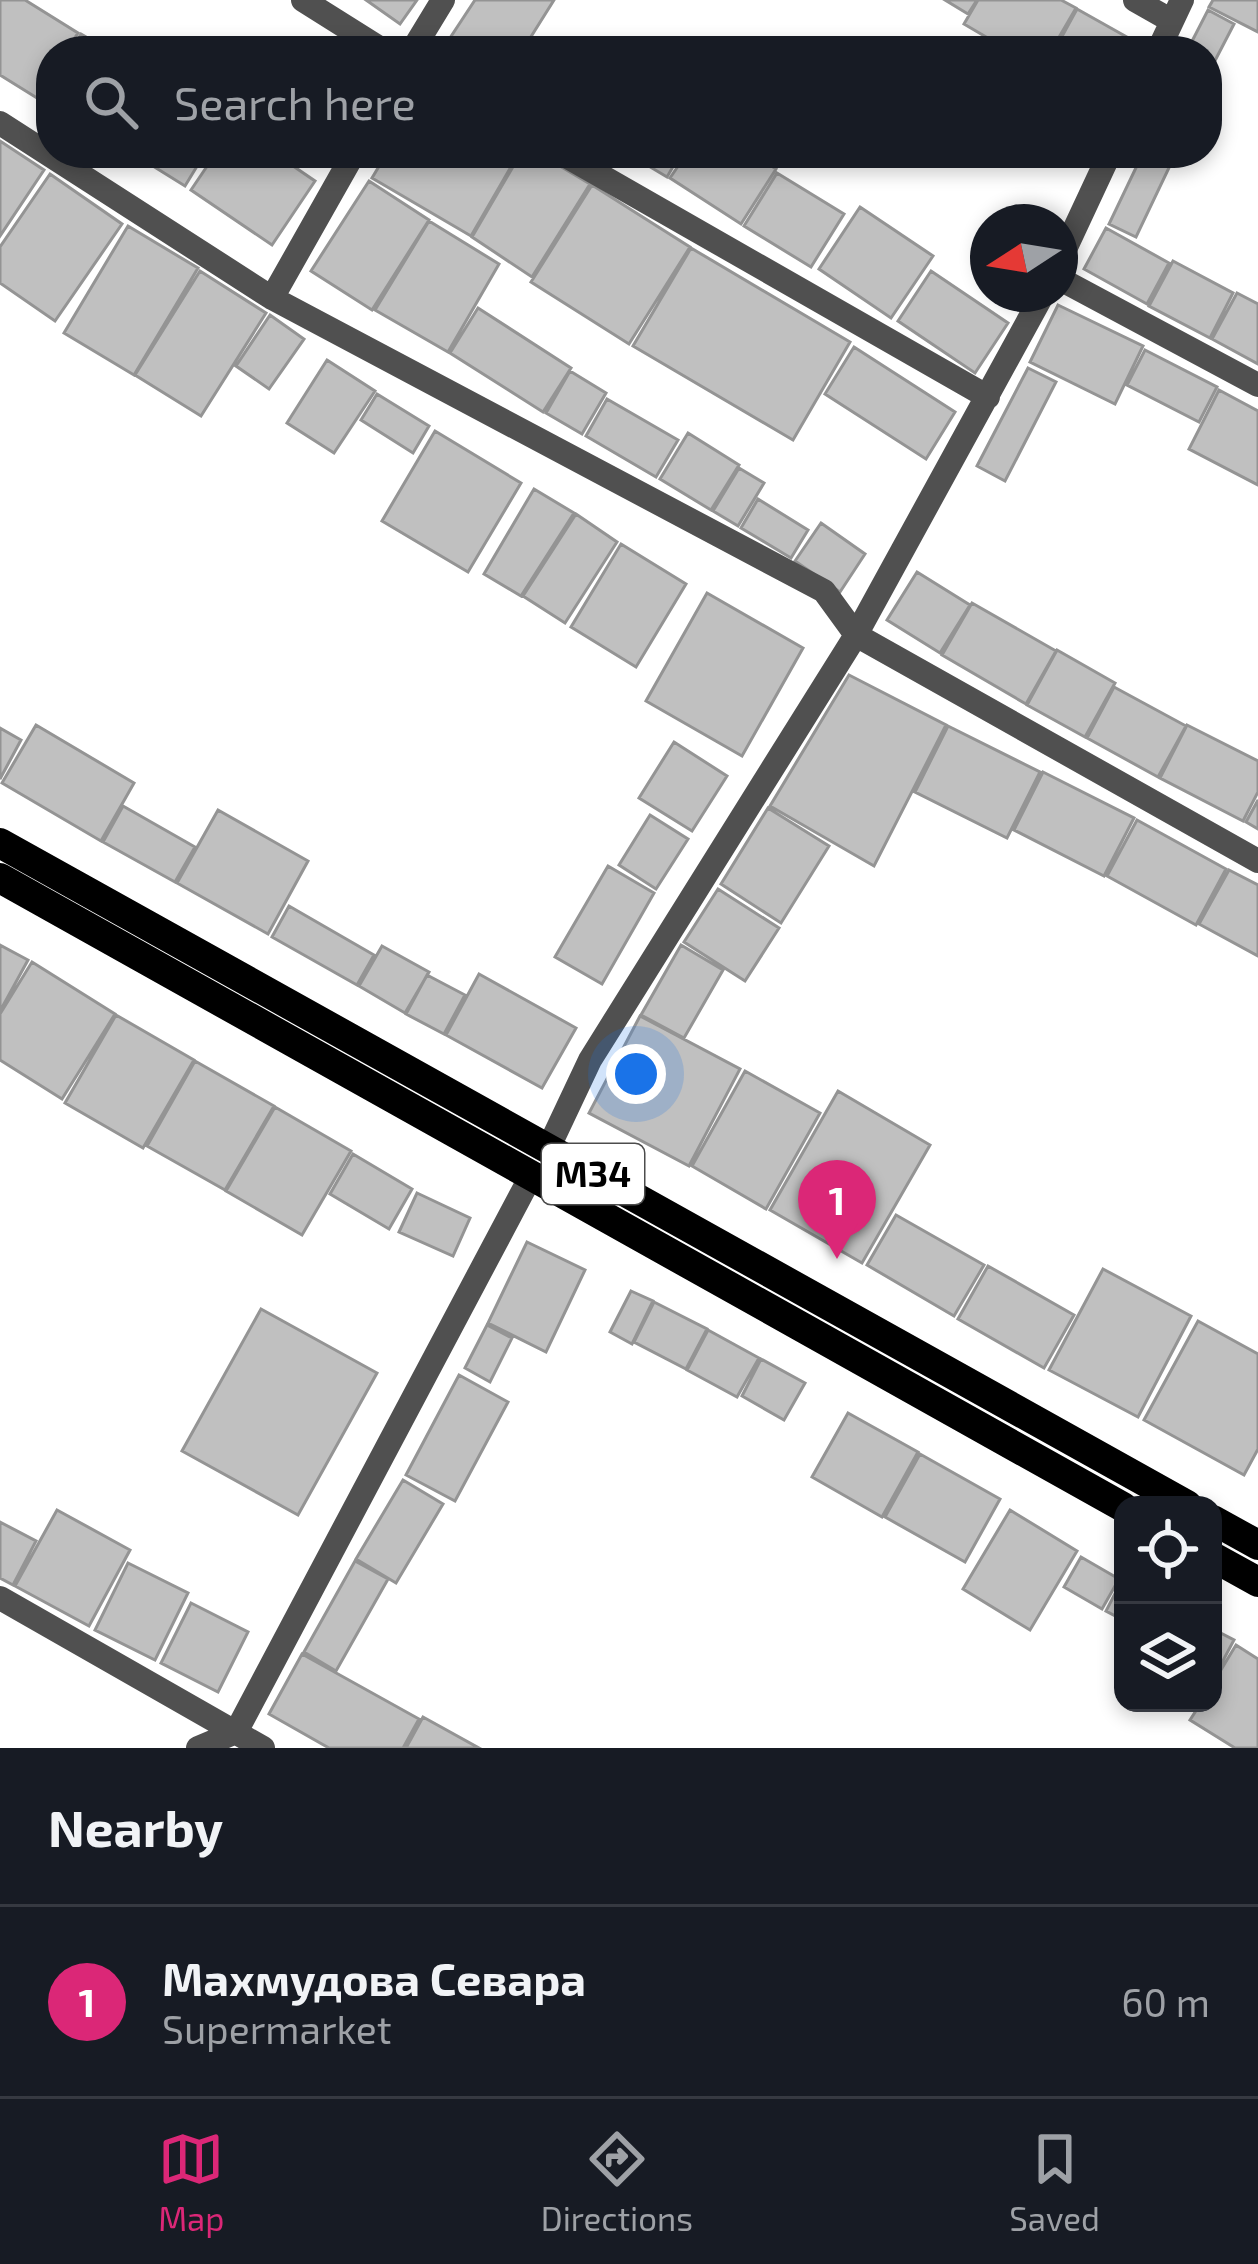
<!DOCTYPE html>
<meta charset="utf-8">
<style>
:root{--surface:#171b24;--page:#20242c;--text:#f1f3f6;--muted:#9ea1a6;--line:#363941;--accent:#db2777}
body{margin:0;font-family:"Exo 2",sans-serif;background:var(--page);color:var(--text)}
.controls{position:absolute;right:36px;bottom:36px;display:grid;overflow:hidden;border-radius:24px;box-shadow:0 6px 18px #0003}
.controls button{width:108px;height:108px;display:grid;place-items:center;padding:0;border:0;border-bottom:3px solid var(--line);background:var(--surface);color:var(--text);font:60px sans-serif}
.compass{position:absolute;left:970px;top:204px;width:108px;height:108px;border-radius:50%;background:var(--surface);box-shadow:0 6px 18px #0003;rotate:258deg}
.you{position:absolute;left:636px;top:1074px;width:42px;height:42px;margin:-30px;border:9px solid #fff;border-radius:50%;background:#1a73e8;box-shadow:0 0 0 18px #1a73e833}
.badge{display:grid;place-items:center;width:78px;height:78px;border-radius:50%;background:var(--accent);color:#fff;font-size:39px;font-weight:700}
.pin{position:absolute;translate:-50% -99px;filter:drop-shadow(0 3px 6px #0008)}
.pin::after{content:'';position:absolute;top:63px;width:42px;height:36px;background:inherit;clip-path:polygon(0 0,100% 0,50% 100%)}
.list{margin:0;padding:0;list-style:none}
h2{display:flex;justify-content:space-between;align-items:center;height:156px;margin:0;padding:0 48px;font-size:51px}
h2 small{font-size:39px;font-weight:400;color:var(--muted)}
.list li{display:grid;grid-template-columns:78px 1fr auto;gap:36px;align-items:center;box-sizing:border-box;height:192px;padding:0 48px;border-top:3px solid var(--line)}
.list b{display:block;font-size:45px;white-space:nowrap}
.list p{margin:0;font-size:39px;white-space:nowrap;color:var(--muted)}
.list em{font-size:39px;font-style:normal;color:var(--muted)}
.icon{flex:none;width:66px;height:66px;fill:none;stroke:currentColor;stroke-width:2;stroke-linecap:round;stroke-linejoin:round}
.map{position:relative;flex:none;width:1258px;height:1748px;overflow:hidden}
.search{position:absolute;background:var(--surface);box-shadow:0 6px 18px #0003;left:36px;right:36px;top:36px;height:132px;display:flex;align-items:center;gap:30px;box-sizing:border-box;padding:0 42px;border-radius:48px;color:var(--muted);font-size:45px}
.sheet{height:348px;background:var(--surface)}
nav{display:flex;justify-content:space-around;align-items:center;box-sizing:border-box;height:168px;border-top:3px solid var(--line);background:var(--surface);font-size:33px;color:var(--muted)}
nav a{display:grid;justify-items:center;gap:6px}
nav .on{color:var(--accent)}
.map>svg:first-child{display:block}
.building{fill:#c0c0c0;stroke:#949494;stroke-width:3}
.lines{fill:none;stroke-linecap:round;stroke-linejoin:round}
.street{stroke:#505050;stroke-width:24}
.primary{stroke:#000;stroke-width:30}
.labels{text-anchor:middle;stroke-width:9;stroke-linejoin:round;paint-order:stroke}
.shield{fill:#fff;stroke:#4c4c4c;stroke-width:3}
.shield-label{font-size:36px;font-weight:bold;fill:#000}
</style>
<div class="map">
<svg width="1258" height="1748" viewBox="0 0 1258 1748">
<rect width="100%" height="100%" fill="#fff"/>
<!-- building -->
<path class="building" d="M 0,0 L 25,0 L 78,33 L 66,51 L 51,51 L 51,76 L 37,98 L 0,75 Z
M 366,0 L 417,0 L 400,24 Z
M 475,0 L 554,0 L 522,51 L 464,51 L 448,41 Z
M 945,0 L 977,0 L 968,14 Z
M 978,0 L 1061,0 L 1076,8 L 1051,51 L 1010,51 L 964,24 Z
M 1213,0 L 1258,0 L 1258,32 L 1209,7 Z
M 1077,9 L 1150,50 L 1054,51 Z
M 1208,10 L 1234,24 L 1207,76 L 1207,51 L 1187,51 Z
M 81,34 L 110,51 L 71,51 Z
M 0,141 L 44,170 L 0,236 Z
M 132,153 L 205,153 L 185,186 Z
M 216,153 L 274,153 L 315,181 L 272,245 L 191,190 Z
M 387,153 L 519,153 L 471,236 L 372,178 Z
M 521,153 L 538,153 L 590,184 L 532,277 L 472,237 Z
M 627,153 L 681,153 L 667,177 Z
M 687,153 L 751,153 L 776,169 L 741,224 L 670,178 Z
M 1143,153 L 1176,153 L 1136,237 L 1109,224 Z
M 777,173 L 844,214 L 811,267 L 744,226 Z
M 50,174 L 122,224 L 55,321 L 0,283 L 0,247 Z
M 369,181 L 429,220 L 372,310 L 311,271 Z
M 592,185 L 690,247 L 629,344 L 531,282 Z
M 860,207 L 933,256 L 891,318 L 819,269 Z
M 429,221 L 499,264 L 448,352 L 375,310 Z
M 128,226 L 198,268 L 134,375 L 64,333 Z
M 1106,228 L 1169,263 L 1147,304 L 1084,269 Z
M 691,248 L 850,342 L 793,440 L 633,346 Z
M 1173,261 L 1233,293 L 1210,338 L 1149,306 Z
M 200,271 L 266,313 L 201,416 L 135,375 Z
M 931,271 L 1008,323 L 975,373 L 898,321 Z
M 1237,293 L 1258,304 L 1258,364 L 1212,339 Z
M 1058,305 L 1143,346 L 1115,404 L 1030,362 Z
M 478,308 L 571,368 L 543,412 L 450,353 Z
M 270,315 L 304,339 L 269,389 L 236,366 Z
M 854,347 L 955,412 L 926,459 L 825,394 Z
M 1145,350 L 1217,387 L 1199,422 L 1127,385 Z
M 327,360 L 375,391 L 334,453 L 287,423 Z
M 1028,368 L 1056,382 L 1005,481 L 977,466 Z
M 570,371 L 606,393 L 582,434 L 546,413 Z
M 1219,390 L 1258,411 L 1258,485 L 1189,449 Z
M 377,394 L 429,426 L 413,453 L 361,420 Z
M 607,399 L 678,440 L 656,477 L 586,436 Z
M 435,431 L 521,483 L 468,572 L 382,521 Z
M 688,433 L 739,465 L 711,510 L 660,479 Z
M 739,468 L 764,483 L 738,526 L 713,511 Z
M 534,489 L 574,513 L 521,596 L 484,574 Z
M 758,499 L 808,530 L 791,558 L 741,528 Z
M 576,514 L 617,542 L 565,623 L 523,596 Z
M 821,523 L 865,554 L 840,592 L 795,561 Z
M 621,544 L 686,584 L 636,667 L 571,627 Z
M 917,572 L 970,605 L 940,653 L 887,620 Z
M 707,593 L 803,648 L 742,756 L 646,701 Z
M 972,603 L 1056,651 L 1026,704 L 942,655 Z
M 1057,650 L 1115,683 L 1085,737 L 1027,705 Z
M 849,675 L 946,725 L 874,866 L 770,806 Z
M 1114,687 L 1186,726 L 1158,777 L 1087,738 Z
M 36,725 L 134,783 L 101,841 L 2,783 Z
M 1187,725 L 1258,761 L 1258,792 L 1243,821 L 1160,778 Z
M 948,726 L 1040,772 L 1007,838 L 915,792 Z
M 0,728 L 21,740 L 0,779 Z
M 674,742 L 727,776 L 692,831 L 639,798 Z
M 1043,772 L 1134,818 L 1104,876 L 1014,830 Z
M 1258,800 L 1258,829 L 1246,822 Z
M 123,806 L 195,847 L 175,882 L 103,842 Z
M 768,808 L 829,846 L 781,923 L 721,884 Z
M 218,810 L 308,861 L 268,934 L 177,883 Z
M 650,815 L 688,839 L 656,889 L 619,865 Z
M 1137,820 L 1226,869 L 1196,925 L 1107,876 Z
M 608,866 L 654,893 L 602,984 L 555,957 Z
M 1229,870 L 1258,885 L 1258,956 L 1199,924 Z
M 718,889 L 779,928 L 745,981 L 684,942 Z
M 289,906 L 374,955 L 357,985 L 272,937 Z
M 0,945 L 28,960 L 0,1011 Z
M 681,945 L 723,970 L 684,1038 L 641,1015 Z
M 382,946 L 429,972 L 405,1013 L 359,986 Z
M 32,962 L 115,1014 L 62,1099 L 0,1060 L 0,1014 Z
M 479,974 L 576,1028 L 542,1088 L 446,1035 Z
M 427,975 L 465,995 L 444,1034 L 406,1014 Z
M 116,1015 L 194,1060 L 143,1148 L 65,1103 Z
M 640,1016 L 740,1069 L 689,1166 L 589,1113 Z
M 195,1061 L 274,1106 L 225,1190 L 147,1146 Z
M 745,1071 L 820,1113 L 766,1209 L 692,1166 Z
M 838,1091 L 930,1145 L 862,1263 L 770,1210 Z
M 275,1107 L 351,1151 L 302,1235 L 226,1191 Z
M 353,1154 L 412,1189 L 389,1229 L 330,1194 Z
M 417,1193 L 470,1218 L 453,1256 L 399,1232 Z
M 896,1215 L 984,1265 L 954,1316 L 867,1265 Z
M 527,1242 L 585,1270 L 546,1352 L 488,1323 Z
M 988,1266 L 1074,1315 L 1044,1368 L 958,1319 Z
M 1103,1269 L 1191,1316 L 1138,1417 L 1049,1370 Z
M 631,1291 L 653,1301 L 632,1344 L 610,1332 Z
M 654,1302 L 707,1329 L 686,1369 L 634,1342 Z
M 261,1309 L 377,1373 L 298,1515 L 182,1451 Z
M 1198,1321 L 1258,1354 L 1258,1449 L 1244,1475 L 1144,1420 Z
M 487,1325 L 512,1338 L 490,1382 L 465,1368 Z
M 708,1330 L 759,1358 L 737,1397 L 687,1370 Z
M 761,1359 L 805,1383 L 784,1420 L 742,1396 Z
M 459,1375 L 508,1402 L 455,1501 L 406,1475 Z
M 848,1413 L 918,1452 L 882,1517 L 812,1477 Z
M 920,1454 L 1000,1499 L 965,1562 L 885,1517 Z
M 403,1480 L 443,1504 L 396,1583 L 356,1559 Z
M 57,1510 L 130,1550 L 89,1626 L 15,1586 Z
M 1010,1510 L 1077,1551 L 1030,1630 L 963,1589 Z
M 0,1522 L 36,1541 L 13,1585 L 0,1578 Z
M 1081,1557 L 1119,1579 L 1102,1609 L 1064,1587 Z
M 355,1561 L 388,1579 L 336,1671 L 304,1652 Z
M 128,1563 L 188,1593 L 155,1660 L 95,1630 Z
M 1122,1580 L 1123,1581 L 1123,1620 L 1106,1611 Z
M 191,1603 L 248,1632 L 218,1692 L 161,1663 Z
M 1213,1629 L 1234,1640 L 1217,1672 L 1213,1670 Z
M 1236,1645 L 1258,1659 L 1258,1748 L 1235,1748 L 1190,1720 L 1201,1703 L 1213,1703 L 1213,1683 Z
M 302,1654 L 419,1719 L 403,1748 L 329,1748 L 269,1714 Z
M 423,1717 L 479,1748 L 406,1748 Z"/>
<g class="lines">
<!-- street -->
<path class="street" d="M 303,0 L 384,51
M 1135,0 L 1172,21
M 412,51 L 443,0
M 1158,51 L 1182,0
M 0,123 L 272,298 L 824,591 L 856,635 L 1258,861
M 561,153 L 988,397
M 1060,260 L 1110,153
M 1060,279 L 1258,385
M 272,298 L 354,153
M 548,1149 L 590,1060 L 856,635 L 1043,294
M 0,1598 L 263,1748
M 198,1748 L 236,1732 L 531,1176"/>
<!-- primary -->
<path class="primary" d="M 0,843 L 1187,1505
M 0,878 L 1123,1507
M 1213,1520 L 1258,1545
M 1213,1557 L 1258,1582"/>
</g>
<g class="labels">
<!-- shield labels -->
<rect class="shield" x="542" y="1144" width="102" height="60" rx="9"/>
<g class="shield-label">
<text x="593" y="1187">M34</text>
</g>
</g>
</svg>
<div class="controls">
<button><svg class="icon" aria-label="locate" viewBox="0 0 24 24"><circle cx="12" cy="12" r="6"/><path d="M12 2v4M12 18v4M2 12h4M18 12h4"/></svg></button>
<button><svg class="icon" aria-label="layers" viewBox="0 0 24 24"><path d="M12 4l9 5-9 5-9-5zM3 14l9 5 9-5"/></svg></button>
</div>
<svg class="compass" viewBox="-18 -18 36 36"><path d="M0-13l5 13h-10z" fill="#e53935"/><path d="M0 13l5-13h-10z" fill="#9ea1a6"/></svg>
<div class="you"></div>
<div class="pin badge" style="left:837px;top:1259px">1</div>
<div class="search"><svg class="icon" aria-label="search" viewBox="0 0 24 24"><circle cx="10" cy="10" r="6"/><path d="M15 15l6 6"/></svg>Search here</div>
</div>
<section class="sheet">
<h2>Nearby<small></small></h2>
<ul class="list">
<li><span class="badge">1</span><div><b>Махмудова Севара</b><p>Supermarket</p></div><em>60 m</em></li>
</ul>
</section>
<nav>
<a class="on"><svg class="icon" aria-label="map" viewBox="0 0 24 24"><path d="M3 6l6-2 6 2 6-2v14l-6 2-6-2-6 2zM9 4v14M15 6v14"/></svg>Map</a>
<a><svg class="icon" aria-label="directions" viewBox="0 0 24 24"><path d="M12 3l9 9-9 9-9-9zM9 14v-3h6M13 9l2 2-2 2"/></svg>Directions</a>
<a><svg class="icon" aria-label="saved" viewBox="0 0 24 24"><path d="M7 4h10v16l-5-4-5 4z"/></svg>Saved</a>
</nav>
